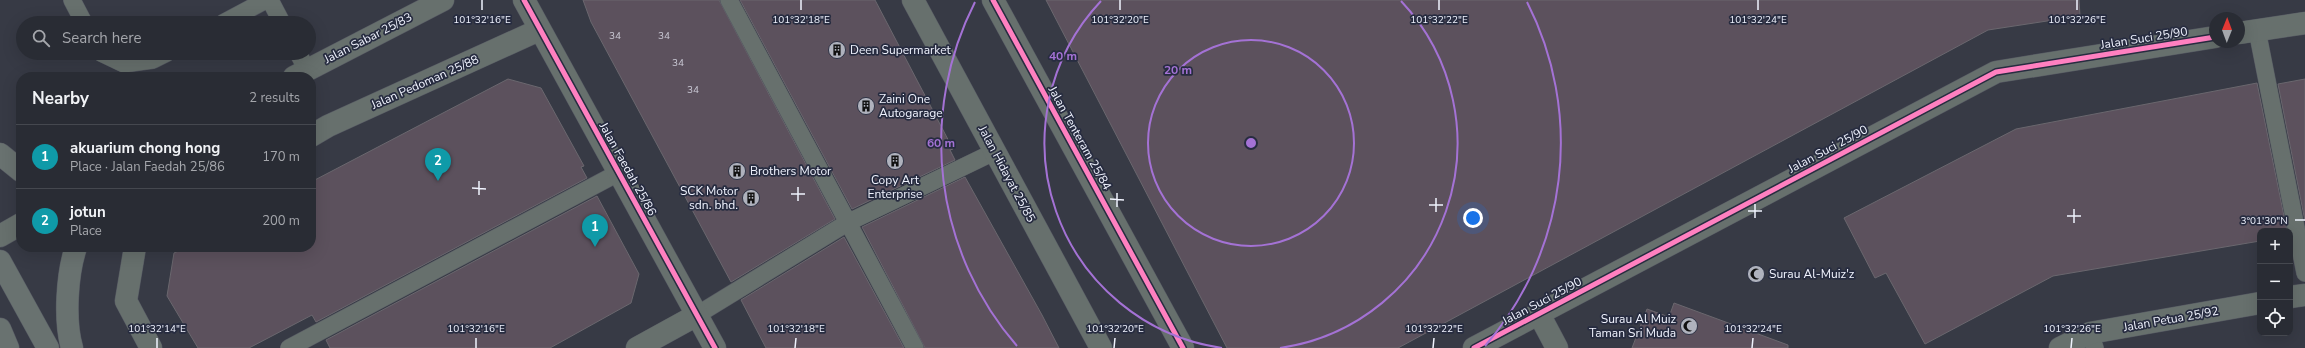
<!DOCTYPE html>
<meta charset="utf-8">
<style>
:root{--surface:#292c34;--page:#353840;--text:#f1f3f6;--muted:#a5a7ac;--line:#45484f;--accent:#afb2bd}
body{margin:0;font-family:"Nunito Sans",sans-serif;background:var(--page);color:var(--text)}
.controls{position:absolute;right:12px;bottom:12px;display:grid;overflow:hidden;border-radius:8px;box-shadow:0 4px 16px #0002}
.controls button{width:36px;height:36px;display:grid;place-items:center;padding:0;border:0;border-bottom:1px solid var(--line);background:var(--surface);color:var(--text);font:20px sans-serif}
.compass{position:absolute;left:2209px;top:12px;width:36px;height:36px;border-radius:50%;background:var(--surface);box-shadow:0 4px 16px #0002;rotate:1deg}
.you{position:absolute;left:1473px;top:218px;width:14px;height:14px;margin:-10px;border:3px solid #fff;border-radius:50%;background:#1a73e8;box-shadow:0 0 0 6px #1a73e833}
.badge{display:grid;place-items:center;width:26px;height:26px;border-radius:50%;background:var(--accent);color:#fff;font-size:13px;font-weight:700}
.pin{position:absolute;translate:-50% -33px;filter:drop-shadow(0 1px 2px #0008)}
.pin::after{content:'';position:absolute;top:21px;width:14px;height:12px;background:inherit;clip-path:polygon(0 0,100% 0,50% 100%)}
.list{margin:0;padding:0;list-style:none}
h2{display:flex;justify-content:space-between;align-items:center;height:52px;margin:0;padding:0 16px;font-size:17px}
h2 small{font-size:13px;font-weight:400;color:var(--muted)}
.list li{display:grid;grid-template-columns:26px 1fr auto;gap:12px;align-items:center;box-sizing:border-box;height:64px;padding:0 16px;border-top:1px solid var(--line)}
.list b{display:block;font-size:15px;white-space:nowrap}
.list p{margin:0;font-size:13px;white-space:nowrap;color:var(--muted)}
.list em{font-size:13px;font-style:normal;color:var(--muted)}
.icon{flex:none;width:22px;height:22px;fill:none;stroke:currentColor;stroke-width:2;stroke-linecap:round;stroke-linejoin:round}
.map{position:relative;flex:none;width:2305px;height:348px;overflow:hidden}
.search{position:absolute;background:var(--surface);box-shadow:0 4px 16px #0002;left:16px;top:16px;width:300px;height:44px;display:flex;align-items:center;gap:10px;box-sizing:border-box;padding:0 14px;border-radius:22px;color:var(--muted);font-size:15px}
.panel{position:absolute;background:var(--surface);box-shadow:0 4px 16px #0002;left:16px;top:72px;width:300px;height:180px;border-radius:16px}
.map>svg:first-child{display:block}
.building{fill:#5c515d;stroke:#6a676e}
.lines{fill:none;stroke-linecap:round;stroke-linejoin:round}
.lane-casing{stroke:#555862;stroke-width:18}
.street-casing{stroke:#555862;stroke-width:23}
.secondary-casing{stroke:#555862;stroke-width:23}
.lane{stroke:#67706d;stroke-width:17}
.street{stroke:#67706d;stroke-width:22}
.secondary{stroke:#697270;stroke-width:22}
.cycleway-casing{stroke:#272c40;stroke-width:8}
.cycleway{stroke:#ff80c0;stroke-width:5}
.ticks{fill:none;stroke:#f0f3fe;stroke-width:1.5}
.ring{fill:none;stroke:#a472d5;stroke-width:2}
.labels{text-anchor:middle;stroke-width:3.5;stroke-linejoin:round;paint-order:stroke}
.number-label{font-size:10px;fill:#cbcad6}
.street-label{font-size:12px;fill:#f0f3fe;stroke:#272c40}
.poi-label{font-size:12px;fill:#f0f3fe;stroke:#272c40;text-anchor:start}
.ticks-label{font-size:10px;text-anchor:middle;fill:#f0f3fe;stroke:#272c40;stroke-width:3.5;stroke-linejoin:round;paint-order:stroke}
.centre{fill:#a472d5;stroke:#272c40;stroke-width:2}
.ring-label{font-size:12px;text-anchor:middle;font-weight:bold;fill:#a472d5;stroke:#272c40;stroke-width:3.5;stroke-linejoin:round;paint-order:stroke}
</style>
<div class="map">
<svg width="2305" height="348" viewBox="0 0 2305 348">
<rect width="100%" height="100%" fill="#373a45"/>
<!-- building -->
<path class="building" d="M 583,0 L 719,0 L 835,219 L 731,282 L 591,22 Z
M 740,0 L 875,0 L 953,149 L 950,150 L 955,160 L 852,209 Z
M 1046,0 L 2079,0 L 2080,16 L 1988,30 L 1398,348 L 1227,348 Z
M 508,79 L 541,88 L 584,166 L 581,167 L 587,178 L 316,322 L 312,315 L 249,348 L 198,348 L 167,296 L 174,253 L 188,247 L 311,247 L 311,182 Z
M 2305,79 L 2305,221 L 2278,84 Z
M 2257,83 L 2287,231 L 2260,231 L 2260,241 L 2053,276 L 1925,344 L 1886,273 L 1875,278 L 1844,218 L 2016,129 Z
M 965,177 L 1042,315 L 1059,348 L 925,348 L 862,227 Z
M 597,196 L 639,274 L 631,303 L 550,348 L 330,348 L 326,340 Z
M 844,237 L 904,348 L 766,348 L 741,300 Z
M 1674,303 L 1788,345 L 1788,348 L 1632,348 L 1647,309 L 1669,317 Z"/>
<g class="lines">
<!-- lane casing -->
<g class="lane-casing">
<path id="lane" d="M 72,0 L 84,23
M 270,0 L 282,23
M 729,0 L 915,348
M 223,23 L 266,0
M 2257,30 L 2305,273
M 101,53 L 124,64 L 153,60 L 167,53
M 298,53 L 307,70
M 697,315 L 847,223 L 994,152
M 2090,333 L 2095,348
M 289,348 L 618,173"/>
</g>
<!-- street casing -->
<g class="street-casing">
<path id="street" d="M 524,0 L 715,348
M 913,0 L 1101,348
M 993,0 L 1183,348
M 2239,33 L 2305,23
M 294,77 L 443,0
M 311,136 L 328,126 L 539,30
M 0,236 L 21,224
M 135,247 L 126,301 L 151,348
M 2290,297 L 2305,295
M 1539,314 L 1557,348
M 637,348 L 697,315
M 1474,348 L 1996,72 L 2215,37
M 2060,348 L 2090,333 L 2260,303"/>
</g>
<!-- secondary casing -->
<g class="secondary-casing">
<path id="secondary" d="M 0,154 L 21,171
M 0,261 L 48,348
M 0,329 L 8,348
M 72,348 C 64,320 67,274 76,247"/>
</g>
<!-- lane -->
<use href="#lane" class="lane"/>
<!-- street -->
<use href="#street" class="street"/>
<!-- secondary -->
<use href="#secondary" class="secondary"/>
<!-- cycleway casing -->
<g class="cycleway-casing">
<path id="cycleway" d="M 524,0 L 715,348
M 993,0 L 1183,348
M 1474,348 L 1996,72 L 2215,37"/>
</g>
<!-- cycleway -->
<use href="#cycleway" class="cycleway"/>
</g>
<!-- ticks -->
<path class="ticks" d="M 482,10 L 482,0M 801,10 L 801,0M 1120,10 L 1120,0M 1439,10 L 1439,0M 1758,10 L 1758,0M 2077,10 L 2077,0M 472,188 L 486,189M 791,194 L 805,194M 479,195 L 479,181M 1110,199 L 1124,200M 798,201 L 798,187M 1429,205 L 1443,205M 1117,207 L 1117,193M 1748,211 L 1762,211M 1436,212 L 1436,198M 2067,216 L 2081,216M 1755,218 L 1755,204M 2295,220 L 2305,220M 2074,223 L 2074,209M 157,348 L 157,338M 476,348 L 476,338M 795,348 L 796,338M 1114,348 L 1115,338M 1433,348 L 1434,338M 1752,348 L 1753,338M 2071,348 L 2072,338"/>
<!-- distance rings -->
<g class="ring">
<circle cx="1251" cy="143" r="103"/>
<path d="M1222 348A207 207 0 0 1 1101 1M1401 1A207 207 0 0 1 1280 348"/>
<path d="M1017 346A310 310 0 0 1 975 2M1527 2A310 310 0 0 1 1485 346"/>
</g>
<!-- icons -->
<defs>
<g id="building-disc" transform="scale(0.9)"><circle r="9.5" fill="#afb2bd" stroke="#272c40"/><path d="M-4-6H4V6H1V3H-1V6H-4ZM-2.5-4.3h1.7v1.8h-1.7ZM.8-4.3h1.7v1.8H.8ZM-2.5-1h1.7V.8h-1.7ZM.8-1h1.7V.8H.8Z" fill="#111"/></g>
<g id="mosque-disc" transform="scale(0.9)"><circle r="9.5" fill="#afb2bd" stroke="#272c40"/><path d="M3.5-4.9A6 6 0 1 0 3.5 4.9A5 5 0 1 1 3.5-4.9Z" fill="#111"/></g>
</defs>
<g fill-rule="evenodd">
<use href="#building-disc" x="837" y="50"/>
<use href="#building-disc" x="866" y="106"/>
<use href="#building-disc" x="895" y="161"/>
<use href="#building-disc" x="737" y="171"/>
<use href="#building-disc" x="751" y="198"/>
<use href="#mosque-disc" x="1756" y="274"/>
<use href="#mosque-disc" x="1689" y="326"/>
</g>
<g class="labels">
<!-- number labels -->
<g class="number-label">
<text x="615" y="39">34</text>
<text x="664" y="39">34</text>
<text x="678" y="66">34</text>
<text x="693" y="93">34</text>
</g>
<!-- street labels -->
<g class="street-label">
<text transform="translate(368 38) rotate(-27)" y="4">Jalan Sabar 25/83</text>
<text transform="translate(2144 38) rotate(-9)" y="4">Jalan Suci 25/90</text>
<text transform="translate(425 82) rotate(-24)" y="4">Jalan Pedoman 25/88</text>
<text transform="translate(1080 138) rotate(61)" y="4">Jalan Tenteram 25/84</text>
<text transform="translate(1828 149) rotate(-28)" y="4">Jalan Suci 25/90</text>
<text transform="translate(628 169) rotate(61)" y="4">Jalan Faedah 25/86</text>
<text transform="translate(1007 174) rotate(62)" y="4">Jalan Hidayat 25/85</text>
<text transform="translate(1542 301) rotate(-28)" y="4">Jalan Suci 25/90</text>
<text transform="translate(2171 319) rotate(-10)" y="4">Jalan Petua 25/92</text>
</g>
<!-- poi labels -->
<g class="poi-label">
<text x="850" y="54">Deen Supermarket</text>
<text x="879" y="103">Zaini One<tspan x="879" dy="14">Autogarage</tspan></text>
<text x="750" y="175">Brothers Motor</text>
<text x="895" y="184" text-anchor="middle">Copy Art<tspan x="895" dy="14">Enterprise</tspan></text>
<text x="738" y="195" text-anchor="end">SCK Motor<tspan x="738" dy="14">sdn. bhd.</tspan></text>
<text x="1769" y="278">Surau Al-Muiz'z</text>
<text x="1676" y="323" text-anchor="end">Surau Al Muiz<tspan x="1676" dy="14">Taman Sri Muda</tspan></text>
</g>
</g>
<g class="ticks-label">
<text x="482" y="23">101°32'16"E</text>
<text x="801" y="23">101°32'18"E</text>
<text x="1120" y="23">101°32'20"E</text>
<text x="1439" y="23">101°32'22"E</text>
<text x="1758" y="23">101°32'24"E</text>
<text x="2077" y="23">101°32'26"E</text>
<text x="2264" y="224">3°01'30"N</text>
<text x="157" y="332">101°32'14"E</text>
<text x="476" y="332">101°32'16"E</text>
<text x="796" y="332">101°32'18"E</text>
<text x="1115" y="332">101°32'20"E</text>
<text x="1434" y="332">101°32'22"E</text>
<text x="1753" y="332">101°32'24"E</text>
<text x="2072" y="332">101°32'26"E</text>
</g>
<circle cx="1251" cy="143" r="6" class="centre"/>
<g class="ring-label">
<text x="1063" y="60">40 m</text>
<text x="1178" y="74">20 m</text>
<text x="941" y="147">60 m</text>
</g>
</svg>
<div class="controls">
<button>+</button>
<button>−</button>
<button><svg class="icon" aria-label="locate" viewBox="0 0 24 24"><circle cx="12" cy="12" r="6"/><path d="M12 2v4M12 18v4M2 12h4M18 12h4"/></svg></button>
</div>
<svg class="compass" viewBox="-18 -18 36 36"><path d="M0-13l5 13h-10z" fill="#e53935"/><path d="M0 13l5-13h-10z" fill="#a5a7ac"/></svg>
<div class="you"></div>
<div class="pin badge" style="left:595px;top:247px;background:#0f9aa8">1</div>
<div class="pin badge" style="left:438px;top:181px;background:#0f9aa8">2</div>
<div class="search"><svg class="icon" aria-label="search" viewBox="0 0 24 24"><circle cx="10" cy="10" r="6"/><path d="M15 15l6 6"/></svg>Search here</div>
<section class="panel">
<h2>Nearby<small>2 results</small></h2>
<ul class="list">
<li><span class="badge" style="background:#0f9aa8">1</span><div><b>akuarium chong hong</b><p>Place · Jalan Faedah 25/86</p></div><em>170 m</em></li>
<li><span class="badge" style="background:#0f9aa8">2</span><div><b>jotun</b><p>Place</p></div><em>200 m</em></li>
</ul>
</section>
</div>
